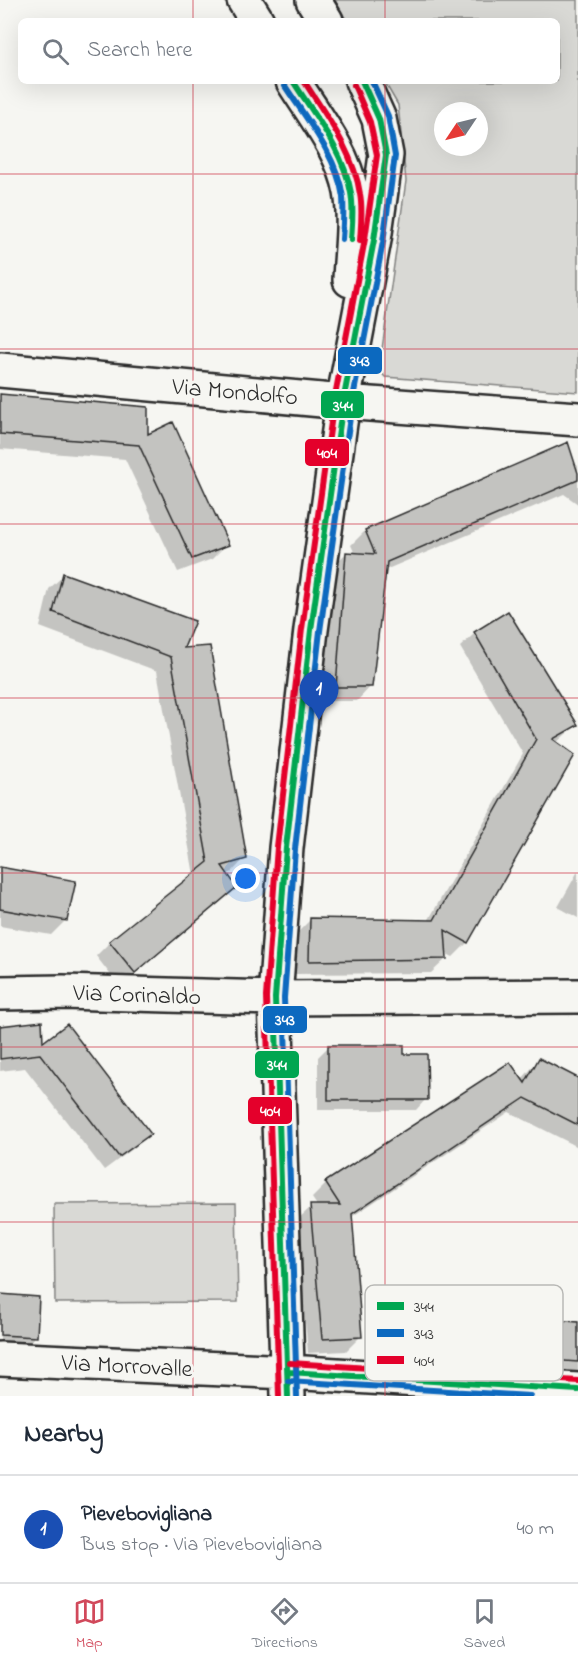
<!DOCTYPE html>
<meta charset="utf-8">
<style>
:root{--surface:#fff;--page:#f6f6f7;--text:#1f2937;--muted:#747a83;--line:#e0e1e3;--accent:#d1495b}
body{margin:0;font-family:"Indie Flower",sans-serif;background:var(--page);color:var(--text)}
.compass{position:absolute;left:434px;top:102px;width:54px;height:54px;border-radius:50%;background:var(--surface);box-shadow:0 6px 24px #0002;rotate:235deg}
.you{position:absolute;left:246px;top:879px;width:21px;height:21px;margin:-15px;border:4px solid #fff;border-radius:50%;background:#1a73e8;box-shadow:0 0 0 9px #1a73e833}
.badge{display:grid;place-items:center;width:39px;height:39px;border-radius:50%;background:var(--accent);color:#fff;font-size:20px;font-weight:700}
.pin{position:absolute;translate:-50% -50px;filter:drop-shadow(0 2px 3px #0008)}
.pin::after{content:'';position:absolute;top:32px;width:21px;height:18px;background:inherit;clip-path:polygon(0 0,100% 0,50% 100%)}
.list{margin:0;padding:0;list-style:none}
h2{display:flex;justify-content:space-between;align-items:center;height:78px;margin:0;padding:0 24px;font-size:26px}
h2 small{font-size:20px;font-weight:400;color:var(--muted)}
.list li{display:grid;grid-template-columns:39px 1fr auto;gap:18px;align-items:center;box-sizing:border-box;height:108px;padding:0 24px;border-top:2px solid var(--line)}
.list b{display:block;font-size:22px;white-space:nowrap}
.list p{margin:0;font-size:20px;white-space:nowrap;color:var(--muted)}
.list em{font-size:20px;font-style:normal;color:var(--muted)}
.icon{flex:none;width:33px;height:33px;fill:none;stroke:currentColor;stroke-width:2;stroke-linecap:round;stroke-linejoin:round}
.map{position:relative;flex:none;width:578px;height:1396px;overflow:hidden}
.search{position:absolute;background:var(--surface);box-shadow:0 6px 24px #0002;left:18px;right:18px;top:18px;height:66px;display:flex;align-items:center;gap:15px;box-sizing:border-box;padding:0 21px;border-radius:9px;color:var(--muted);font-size:22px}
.sheet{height:186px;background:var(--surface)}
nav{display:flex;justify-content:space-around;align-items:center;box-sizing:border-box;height:84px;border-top:2px solid var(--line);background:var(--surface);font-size:16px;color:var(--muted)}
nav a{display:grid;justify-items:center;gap:3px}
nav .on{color:var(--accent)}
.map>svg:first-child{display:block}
.green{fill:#d9d9d5;stroke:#828280;stroke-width:1.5;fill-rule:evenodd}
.shadow{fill:#0003}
.building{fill:#c3c3c0;stroke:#2b2b2b;stroke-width:1.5}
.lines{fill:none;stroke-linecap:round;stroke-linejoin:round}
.minor-casing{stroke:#2b2b2b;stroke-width:38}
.minor{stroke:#f6f6f2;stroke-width:33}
.bus-1-casing{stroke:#f6f6f2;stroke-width:10}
.bus-2-casing{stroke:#f6f6f2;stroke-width:10}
.bus-3-casing{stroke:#f6f6f2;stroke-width:10}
.bus-1{stroke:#00a651;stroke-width:6}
.bus-2{stroke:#0c69bf;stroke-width:6}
.bus-3{stroke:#e4002b;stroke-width:6}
.grid{fill:none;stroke:#d1495b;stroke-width:1.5;stroke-opacity:0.55}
.labels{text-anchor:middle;stroke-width:6;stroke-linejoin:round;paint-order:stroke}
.street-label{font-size:24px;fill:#2b2b2b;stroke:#f6f6f2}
.key{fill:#f6f6f2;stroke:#b9b9b6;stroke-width:1.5}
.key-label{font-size:16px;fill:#2b2b2b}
.line-badge{stroke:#f6f6f2;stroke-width:2}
.badge-label{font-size:16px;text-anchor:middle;font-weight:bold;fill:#fff}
</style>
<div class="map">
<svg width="578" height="1396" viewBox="0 0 578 1396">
<rect width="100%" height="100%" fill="#f6f6f2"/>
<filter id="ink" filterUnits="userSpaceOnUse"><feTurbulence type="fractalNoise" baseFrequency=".0167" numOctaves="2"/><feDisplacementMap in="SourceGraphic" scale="12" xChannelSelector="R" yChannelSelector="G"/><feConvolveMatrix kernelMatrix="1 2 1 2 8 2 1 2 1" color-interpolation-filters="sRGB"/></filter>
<g filter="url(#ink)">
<!-- green -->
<path class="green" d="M 335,0 L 578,0 L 578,392 L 385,377 L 379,370 L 406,181 L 398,105 L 384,81 L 557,81 L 557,21 L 347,21 ZM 443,111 L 479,111 L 479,147 L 443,147 Z
M 236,1203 L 238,1302 L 55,1303 L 54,1204 Z"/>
<!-- shadow -->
<path class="shadow" d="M 0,396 L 146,436 L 227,544 L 212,559 L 178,572 L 125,459 L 0,449 Z
M 578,465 L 578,504 L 564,494 L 385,570 L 371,686 L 357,701 L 322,701 L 332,568 L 346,553 L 355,554 L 351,545 L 365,531 L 575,469 Z
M 64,575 L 182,650 L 245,858 L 231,873 L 226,874 L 235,887 L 120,987 L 96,956 L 110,942 L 194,875 L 157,671 L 40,627 L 49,589 Z
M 475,633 L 576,725 L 556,743 L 573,755 L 467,943 L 453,957 L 445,953 L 446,959 L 431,973 L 295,974 L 296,934 L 310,920 L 428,921 L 523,754 L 460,647 Z
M 0,869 L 66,920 L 51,935 L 0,926 Z
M 578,871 L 578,918 L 558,907 Z
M 0,1027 L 42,1044 L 149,1133 L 134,1148 L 104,1170 L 25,1068 L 0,1071 Z
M 328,1047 L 403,1056 L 426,1099 L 416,1110 L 318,1110 L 318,1057 Z
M 539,1060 L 578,1080 L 578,1147 L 509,1112 L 350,1218 L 361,1336 L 346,1351 L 308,1353 L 296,1221 L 311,1207 L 318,1207 L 312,1198 L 326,1184 L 521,1080 Z
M 0,1296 L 35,1336 L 27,1345 L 0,1343 Z
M 483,1315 L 578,1323 L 578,1377 L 465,1369 L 469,1330 Z"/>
<!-- building -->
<path class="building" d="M 0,394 L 148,407 L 148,434 L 173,422 L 229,545 L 192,559 L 139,445 L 0,434 Z
M 568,442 L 578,473 L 578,480 L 387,562 L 372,687 L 336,687 L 346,552 L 375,554 L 365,530 Z
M 63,573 L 195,621 L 184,648 L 210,646 L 247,859 L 222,866 L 237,887 L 135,973 L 109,941 L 208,862 L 171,657 L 53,612 Z
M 508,611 L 578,725 L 553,739 L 575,755 L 468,943 L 445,930 L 447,959 L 309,961 L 310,918 L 434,920 L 536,739 L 474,632 Z
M 0,867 L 76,881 L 67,921 L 0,909 Z
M 42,1021 L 43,1042 L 67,1024 L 151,1134 L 119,1157 L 40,1054 L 0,1059 L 0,1026 Z
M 328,1045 L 404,1045 L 404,1054 L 427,1054 L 428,1100 L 328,1100 Z
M 539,1058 L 578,1078 L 578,1125 L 525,1098 L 352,1214 L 362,1337 L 322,1339 L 310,1205 L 340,1205 L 325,1182 L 510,1062 L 525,1083 Z
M 0,1294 L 39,1297 L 37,1337 L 0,1335 Z
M 482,1314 L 578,1322 L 578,1362 L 479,1355 Z"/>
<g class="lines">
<!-- minor casing -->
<g class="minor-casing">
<path id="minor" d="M 244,0 L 257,21
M 313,0 L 326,21
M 293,81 C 314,115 344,152 351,192 C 356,220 351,252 350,280
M 0,370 L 343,402 L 578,419
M 0,993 L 63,992 L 275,998 L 578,996
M 0,1359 L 289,1372 L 578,1390
M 288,1396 L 275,998 L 286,848 L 311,630 L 343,402 L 374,240 L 386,155 L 379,119 L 362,81"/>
</g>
<!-- minor -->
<use href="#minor" class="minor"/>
<!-- bus-1 casing -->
<g class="bus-1-casing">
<path id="bus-1" d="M 293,81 C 315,116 344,152 351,193 C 354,209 352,224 351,240
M 289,1372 L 578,1390
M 288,1396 L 275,998 L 286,848 L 311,630 L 343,402 L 374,240 L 386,155 L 379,119 L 362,81"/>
</g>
<!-- bus-2 casing -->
<g class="bus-2-casing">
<path id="bus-2" d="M 285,86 C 307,120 337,156 343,197 C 344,211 343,226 342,239
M 288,1381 L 530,1396
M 297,1396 L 284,998 L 295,849 L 320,631 L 352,403 L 383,242 L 395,156 L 388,116 L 372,81"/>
</g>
<!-- bus-3 casing -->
<g class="bus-3-casing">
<path id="bus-3" d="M 304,81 C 326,116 354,152 360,194 C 363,209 361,225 360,241
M 290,1363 L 578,1381
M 279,1396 L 266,997 L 277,847 L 302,629 L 334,401 L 365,239 L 377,155 L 370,122 L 354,85"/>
</g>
<!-- bus-1 -->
<use href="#bus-1" class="bus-1"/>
<!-- bus-2 -->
<use href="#bus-2" class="bus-2"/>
<!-- bus-3 -->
<use href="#bus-3" class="bus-3"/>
</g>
</g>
<!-- grid -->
<path class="grid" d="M 193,0 L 193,21M 385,0 L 385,21M 193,81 L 193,1396M 385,81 L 385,1396M 0,174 L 578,174M 0,349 L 578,349M 0,524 L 578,524M 0,698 L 578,698M 0,873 L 578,873M 0,1047 L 578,1047M 0,1222 L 578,1222"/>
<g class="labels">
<!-- street labels -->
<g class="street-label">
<text transform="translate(235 391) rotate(5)" y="8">Via Mondolfo</text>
<text transform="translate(137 994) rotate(2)" y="8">Via Corinaldo</text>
<text transform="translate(127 1365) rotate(3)" y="8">Via Morrovalle</text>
</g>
</g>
<!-- legend -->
<rect x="365" y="1285" width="198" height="96" rx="9" class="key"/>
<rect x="377" y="1302" width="27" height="8" fill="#00a651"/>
<rect x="377" y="1329" width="27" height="8" fill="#0c69bf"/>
<rect x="377" y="1356" width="27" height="8" fill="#e4002b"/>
<g class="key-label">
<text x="414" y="1312">344</text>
<text x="414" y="1339">343</text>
<text x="414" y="1366">404</text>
</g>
<g class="line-badge">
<rect x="337" y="346" width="46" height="29" rx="6" fill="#0c69bf"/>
<rect x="320" y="390" width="45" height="29" rx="6" fill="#00a651"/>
<rect x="304" y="438" width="46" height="29" rx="6" fill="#e4002b"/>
<rect x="262" y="1005" width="46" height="29" rx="6" fill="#0c69bf"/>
<rect x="254" y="1050" width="46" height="29" rx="6" fill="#00a651"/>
<rect x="247" y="1096" width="46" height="29" rx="6" fill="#e4002b"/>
</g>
<g class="badge-label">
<text x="360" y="366">343</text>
<text x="343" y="411">344</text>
<text x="327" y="458">404</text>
<text x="285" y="1025">343</text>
<text x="277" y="1070">344</text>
<text x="270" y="1116">404</text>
</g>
</svg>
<svg class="compass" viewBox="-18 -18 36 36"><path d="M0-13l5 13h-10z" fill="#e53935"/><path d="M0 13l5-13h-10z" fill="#747a83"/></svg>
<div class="you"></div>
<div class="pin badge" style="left:319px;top:720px;background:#1a4fb4">1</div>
<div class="search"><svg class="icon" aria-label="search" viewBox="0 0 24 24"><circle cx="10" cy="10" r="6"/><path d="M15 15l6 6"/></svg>Search here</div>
</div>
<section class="sheet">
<h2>Nearby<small></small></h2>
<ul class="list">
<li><span class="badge" style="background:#1a4fb4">1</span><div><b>Pievebovigliana</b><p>Bus stop · Via Pievebovigliana</p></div><em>40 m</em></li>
</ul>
</section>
<nav>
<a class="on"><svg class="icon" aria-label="map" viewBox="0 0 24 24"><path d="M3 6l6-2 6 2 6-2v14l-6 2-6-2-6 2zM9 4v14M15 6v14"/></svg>Map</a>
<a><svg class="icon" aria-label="directions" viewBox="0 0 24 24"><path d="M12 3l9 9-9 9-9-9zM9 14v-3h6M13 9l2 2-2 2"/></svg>Directions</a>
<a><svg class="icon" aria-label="saved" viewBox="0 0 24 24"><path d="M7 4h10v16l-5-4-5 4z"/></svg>Saved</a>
</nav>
